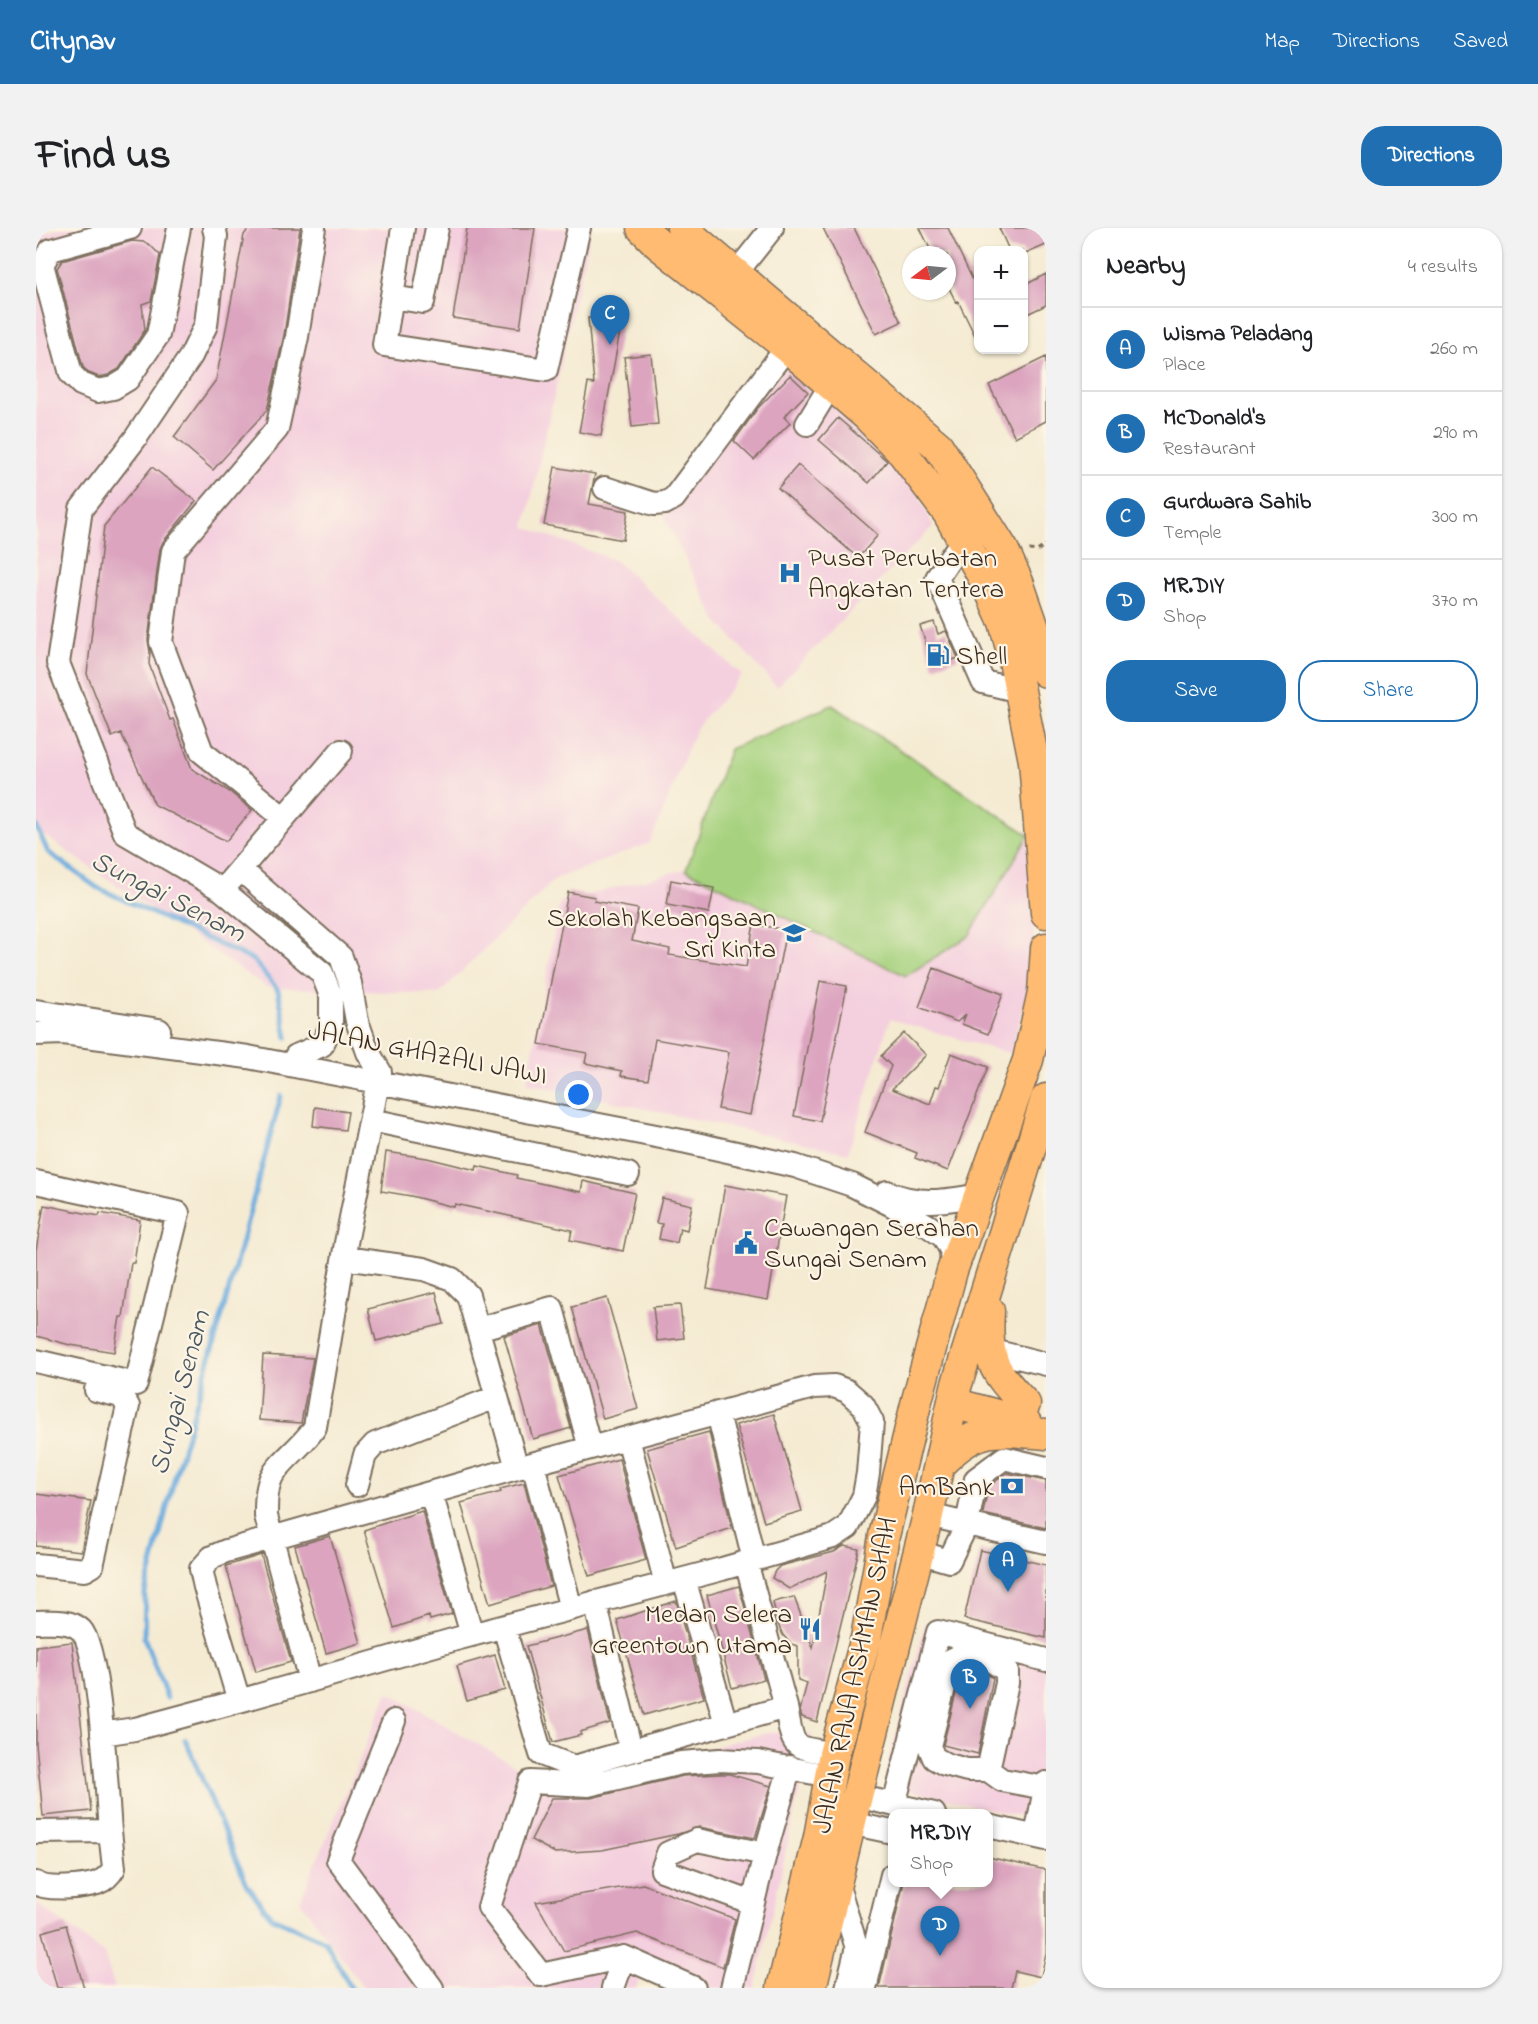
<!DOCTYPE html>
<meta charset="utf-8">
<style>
:root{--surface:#fff;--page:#f2f2f2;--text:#202124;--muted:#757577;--line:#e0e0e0;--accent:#1f6fb2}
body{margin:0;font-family:"Indie Flower",sans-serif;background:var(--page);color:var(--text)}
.controls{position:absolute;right:18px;top:18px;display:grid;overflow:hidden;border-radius:12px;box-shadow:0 2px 4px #0004}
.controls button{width:54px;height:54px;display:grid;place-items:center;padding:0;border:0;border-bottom:2px solid var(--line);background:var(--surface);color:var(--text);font:30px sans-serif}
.compass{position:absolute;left:866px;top:18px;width:54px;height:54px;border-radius:50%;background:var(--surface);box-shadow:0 2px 4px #0004;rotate:254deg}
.you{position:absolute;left:543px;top:867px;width:21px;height:21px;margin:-15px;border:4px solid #fff;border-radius:50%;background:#1a73e8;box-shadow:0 0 0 9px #1a73e833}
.badge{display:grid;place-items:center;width:39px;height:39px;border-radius:50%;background:var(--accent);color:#fff;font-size:20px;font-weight:700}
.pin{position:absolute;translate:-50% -50px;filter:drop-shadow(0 2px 3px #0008)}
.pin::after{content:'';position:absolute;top:32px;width:21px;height:18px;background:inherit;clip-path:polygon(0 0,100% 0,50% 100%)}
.popup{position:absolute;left:852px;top:1581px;width:105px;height:78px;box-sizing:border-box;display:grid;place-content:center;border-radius:12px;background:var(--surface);filter:drop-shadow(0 2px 4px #0005);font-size:20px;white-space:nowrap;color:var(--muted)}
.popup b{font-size:22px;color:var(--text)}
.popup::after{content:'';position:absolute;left:50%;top:100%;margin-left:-12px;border:12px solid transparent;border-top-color:var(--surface)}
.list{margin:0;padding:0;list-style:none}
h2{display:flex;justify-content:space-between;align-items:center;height:78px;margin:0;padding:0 24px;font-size:26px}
h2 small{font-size:20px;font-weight:400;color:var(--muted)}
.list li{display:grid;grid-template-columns:39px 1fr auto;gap:18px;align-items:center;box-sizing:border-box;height:84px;padding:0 24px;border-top:2px solid var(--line)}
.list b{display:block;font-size:22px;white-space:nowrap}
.list p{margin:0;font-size:20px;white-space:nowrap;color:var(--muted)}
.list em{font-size:20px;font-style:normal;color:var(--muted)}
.actions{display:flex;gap:12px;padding:18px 24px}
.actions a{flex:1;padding:14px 0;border:2px solid var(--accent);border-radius:24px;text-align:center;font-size:21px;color:var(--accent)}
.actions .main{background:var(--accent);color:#fff}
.map{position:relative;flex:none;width:1010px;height:1760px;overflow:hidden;border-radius:24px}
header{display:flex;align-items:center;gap:36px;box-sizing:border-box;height:84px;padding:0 30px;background:var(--accent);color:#fff}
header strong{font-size:28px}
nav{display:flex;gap:33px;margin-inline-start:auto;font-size:21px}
.intro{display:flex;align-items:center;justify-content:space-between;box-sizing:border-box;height:144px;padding:0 36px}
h1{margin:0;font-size:42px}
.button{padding:15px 27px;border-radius:24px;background:var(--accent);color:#fff;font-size:21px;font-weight:700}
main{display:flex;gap:36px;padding:0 36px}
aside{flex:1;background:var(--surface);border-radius:24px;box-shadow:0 2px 4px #0004}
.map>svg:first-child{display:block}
.built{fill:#f4cfde}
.green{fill:#a6d17e;stroke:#707e4e;stroke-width:1.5}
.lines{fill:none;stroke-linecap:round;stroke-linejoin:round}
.stream{stroke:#6aabde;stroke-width:5}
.building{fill:#dca4bf}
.minor-casing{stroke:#7c6e5d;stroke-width:26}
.major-casing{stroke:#7c6e5d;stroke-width:33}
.path{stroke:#7c6e5d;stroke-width:3;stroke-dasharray:4.5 4.5;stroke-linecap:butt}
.minor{stroke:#fff;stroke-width:22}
.major{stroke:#ffbb71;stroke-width:30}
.labels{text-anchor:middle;stroke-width:4.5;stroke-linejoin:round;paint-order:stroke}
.poi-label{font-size:27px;fill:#3b2a1e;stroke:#fcf5e5;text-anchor:start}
.street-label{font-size:27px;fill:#3b2a1e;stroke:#fcf5e5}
.water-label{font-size:28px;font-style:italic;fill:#4b5761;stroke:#fcf5e5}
</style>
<header>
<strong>Citynav</strong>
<nav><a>Map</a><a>Directions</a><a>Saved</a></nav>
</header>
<div class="intro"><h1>Find us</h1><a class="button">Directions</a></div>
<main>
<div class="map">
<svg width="1010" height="1760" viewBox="0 0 1010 1760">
<rect width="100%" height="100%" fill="#fcf5e5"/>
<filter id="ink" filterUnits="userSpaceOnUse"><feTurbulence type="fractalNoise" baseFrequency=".0167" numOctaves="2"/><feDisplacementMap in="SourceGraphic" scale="12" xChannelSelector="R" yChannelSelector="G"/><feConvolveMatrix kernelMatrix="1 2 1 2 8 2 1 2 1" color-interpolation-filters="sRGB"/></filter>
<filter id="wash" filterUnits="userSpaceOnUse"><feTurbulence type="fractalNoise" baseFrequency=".008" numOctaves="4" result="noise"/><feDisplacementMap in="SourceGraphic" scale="24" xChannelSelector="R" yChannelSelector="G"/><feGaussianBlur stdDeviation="1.35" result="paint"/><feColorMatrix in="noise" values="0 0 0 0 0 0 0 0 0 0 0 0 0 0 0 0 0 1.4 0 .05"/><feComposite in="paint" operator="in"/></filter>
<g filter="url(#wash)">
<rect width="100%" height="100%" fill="#f5ebd3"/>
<!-- built -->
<path class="built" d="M 23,0 L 555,0 L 489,299 L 580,333 L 706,447 L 660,501 L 614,615 L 519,651 L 403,766 L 230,759 L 0,602 L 0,8 Z
M 751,139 L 873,245 L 897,298 L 741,459 L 681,393 L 628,289 Z
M 796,477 L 993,607 L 999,736 L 975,826 L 854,791 L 812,925 L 491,855 L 524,674 L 650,641 L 694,521 Z
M 890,1394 L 1010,1424 L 1010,1595 L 859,1559 L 849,1546 Z
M 352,1464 L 495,1547 L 554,1552 L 734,1504 L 776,1507 L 719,1760 L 639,1760 L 606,1746 L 600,1760 L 328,1760 L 264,1673 Z
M 0,1675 L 68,1725 L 79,1760 L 0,1760 Z"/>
<!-- green -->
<path class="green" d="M 796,477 L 993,607 L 933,708 L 870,748 L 650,642 L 694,521 Z"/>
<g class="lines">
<!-- stream -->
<path class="stream" d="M 0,598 L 12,624 L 60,659 L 217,732 L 242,762 L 251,809
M 131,1470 L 108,1409 L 109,1364 L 138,1252 L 185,1091 L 245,868
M 149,1511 L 211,1657 L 235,1689 L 289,1713 L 315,1760"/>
</g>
<g id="blocks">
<!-- building -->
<path class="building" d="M 213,0 L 264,0 L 248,107 L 231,182 L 177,242 L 138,209 L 180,152 L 208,7 Z
M 431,0 L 499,0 L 484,100 L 417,90 Z
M 787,0 L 818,0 L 865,94 L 840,106 Z
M 884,0 L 912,0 L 942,63 L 942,114 L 922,73 L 920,74 L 911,56 L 911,27 L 897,27 Z
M 963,0 L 1005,0 L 1010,11 L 1010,17 L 987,27 L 987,22 L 973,22 Z
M 96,13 L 108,14 L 114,17 L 124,27 L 115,73 L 106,76 L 109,102 L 83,141 L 72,147 L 63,149 L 53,145 L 47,139 L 21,40 L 26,33 Z
M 1010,46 L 1010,77 L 987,88 L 987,58 Z
M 587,87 L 565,208 L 543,204 L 552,155 L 558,156 L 552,90 Z
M 615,126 L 622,196 L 596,199 L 588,129 Z
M 1010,129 L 1010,193 L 979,209 L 953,157 Z
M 754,147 L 772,164 L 748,189 L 754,195 L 718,232 L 698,213 L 721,181 Z
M 802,190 L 851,233 L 833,255 L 783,212 Z
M 762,237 L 842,307 L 822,330 L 742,260 Z
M 116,239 L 160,273 L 127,314 L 124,321 L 112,412 L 114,424 L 113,436 L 134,492 L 137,491 L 156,541 L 194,564 L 216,582 L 190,613 L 119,577 L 85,505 L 76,509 L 51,446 L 68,298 Z
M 519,239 L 559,246 L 553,276 L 592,283 L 587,312 L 508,297 Z
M 898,394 L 902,406 L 910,403 L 922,430 L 898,439 L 884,398 Z
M 635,652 L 678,660 L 673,685 L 631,677 Z
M 532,664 L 559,669 L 558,673 L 602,681 L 596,713 L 634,721 L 633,727 L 710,739 L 718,696 L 750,702 L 714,887 L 682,881 L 693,824 L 619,811 L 612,852 L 585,848 L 586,843 L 549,835 L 551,825 L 503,816 Z
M 898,740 L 967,766 L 952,806 L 926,796 L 930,786 L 921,794 L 883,779 Z
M 784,753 L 811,758 L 784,893 L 758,888 Z
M 868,805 L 890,827 L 856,861 L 894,876 L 900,858 L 903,859 L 915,825 L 952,839 L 912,943 L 879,930 L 881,925 L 829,904 L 855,838 L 845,828 Z
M 279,879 L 312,884 L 309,902 L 277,898 Z
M 350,924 L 391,930 L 440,942 L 441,938 L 481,947 L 480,950 L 545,964 L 547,953 L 599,965 L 587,1023 L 534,1012 L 536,1002 L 419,976 L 418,979 L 375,968 L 345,963 Z
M 689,957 L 750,968 L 732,1072 L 671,1061 Z
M 626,970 L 656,977 L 651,1002 L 644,1000 L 641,1015 L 623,1011 L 626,996 L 620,995 Z
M 8,977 L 63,988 L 64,985 L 104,992 L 98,1035 L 95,1035 L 87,1089 L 84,1089 L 78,1124 L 34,1117 L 0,1108 L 0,1022 Z
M 400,1064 L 408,1096 L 340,1113 L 332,1081 Z
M 571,1070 L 602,1181 L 567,1191 L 536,1079 Z
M 644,1077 L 648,1110 L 621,1113 L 617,1079 Z
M 506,1097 L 535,1200 L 497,1211 L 468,1108 Z
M 227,1127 L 277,1130 L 265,1195 L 223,1192 Z
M 738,1186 L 766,1283 L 728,1294 L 700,1197 Z
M 673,1204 L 696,1300 L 640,1319 L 611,1221 Z
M 583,1231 L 610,1332 L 553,1348 L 523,1247 Z
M 971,1245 L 1010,1253 L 1010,1300 L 947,1286 L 952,1259 Z
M 488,1255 L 515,1358 L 454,1376 L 425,1275 L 465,1264 L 464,1261 Z
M 0,1266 L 55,1273 L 45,1323 L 0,1318 Z
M 386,1283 L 416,1386 L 394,1392 L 393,1388 L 358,1400 L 328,1302 Z
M 294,1308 L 325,1415 L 290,1425 L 259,1318 Z
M 808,1318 L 823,1321 L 781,1494 L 766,1489 L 764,1483 L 771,1455 L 762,1452 L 762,1418 L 755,1416 L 747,1407 L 741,1394 L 737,1374 L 758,1369 L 777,1420 L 791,1343 L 753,1361 L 736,1350 L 739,1343 L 744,1338 L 798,1324 Z
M 944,1322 L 1010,1337 L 1010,1410 L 928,1391 Z
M 225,1327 L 255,1434 L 220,1444 L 190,1338 Z
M 703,1358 L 728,1451 L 696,1460 L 671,1367 Z
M 640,1373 L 668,1470 L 608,1487 L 581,1392 Z
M 552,1402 L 574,1495 L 544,1504 L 545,1507 L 517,1514 L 490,1418 Z
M 36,1414 L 55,1583 L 7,1588 L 0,1516 L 0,1418 Z
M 459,1427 L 469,1462 L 431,1473 L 421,1438 Z
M 931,1439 L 946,1443 L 957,1450 L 942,1526 L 907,1517 L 926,1442 Z
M 684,1546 L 693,1546 L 735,1558 L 719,1610 L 663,1599 L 642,1606 L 566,1622 L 519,1625 L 495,1612 L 516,1570 L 555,1570 L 647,1548 Z
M 952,1629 L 1010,1642 L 1010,1725 L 1005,1749 L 979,1743 L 975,1760 L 843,1760 L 868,1654 L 952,1654 Z
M 607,1656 L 699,1691 L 687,1739 L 601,1705 L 528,1723 L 500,1674 Z
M 30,1697 L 48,1760 L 21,1760 L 6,1704 Z"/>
</g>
</g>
<g filter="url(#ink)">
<use href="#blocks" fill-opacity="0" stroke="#7c6e5d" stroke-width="1.5"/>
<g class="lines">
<!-- minor casing -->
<g class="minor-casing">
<path id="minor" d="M 94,0 L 15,22 L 6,36 L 35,146 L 45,156 L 62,163 L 77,160 L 92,151 L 122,107 L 143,0
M 178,0 L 180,8 L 170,97 L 155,128 L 99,211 L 45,281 L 22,435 L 89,605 L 186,662 L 286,745 L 295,768 L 295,798 L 286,817 L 260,828
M 367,0 L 348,117 L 510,142 L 543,0
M 701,44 L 736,0
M 356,69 L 387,74 L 401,0
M 771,196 L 802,145
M 569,260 L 618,276 L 629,275 L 638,270 L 751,119
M 927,311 L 901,350 L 947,454 L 984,463
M 248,590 L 166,524 L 125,414 L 137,323 L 241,201 L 261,109 L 278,0
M 204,641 L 305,729 L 314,755 L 321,793 L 332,824 L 344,844
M 195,652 L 305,523
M 0,783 L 123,802
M 0,806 L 27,805 L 212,829 L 651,914 L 759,938 L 816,957 L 856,977 L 891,997 L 908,1009 L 915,1022 L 916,1041
M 335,892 L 592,946
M 0,954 L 142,985 L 100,1156 L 0,1133
M 851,964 C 881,978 911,973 943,967
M 308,1030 L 388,1041 L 416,1051 L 432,1067 L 481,1240
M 442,1101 L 516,1080 L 554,1220
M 953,1122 L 1010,1136
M 798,1158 L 811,1163 L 827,1177 L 836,1194 L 832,1245 L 828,1268 L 812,1299 L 797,1309 L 686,1341 L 420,1411 L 203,1473 L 169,1359 L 165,1341 L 176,1329 L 190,1323 L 481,1240 L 778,1159 Z
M 682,1185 L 718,1332
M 592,1210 L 630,1356
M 497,1236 L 535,1381
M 321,1257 L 329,1227 L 339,1216 L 460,1169
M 395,1265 L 436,1407
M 892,1287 L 931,1296 L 940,1251 L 968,1230 L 1010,1240
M 882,1324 L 913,1333 L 931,1296 L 1010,1314
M 0,1337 L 49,1342 L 56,1338 L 92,1178 L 85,1168 L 60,1162
M 648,1351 L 690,1496
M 559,1374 L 595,1523
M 0,1394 C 13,1394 34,1391 45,1402 C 64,1421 71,1568 74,1603 L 0,1604
M 468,1399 L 505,1526 L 538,1539 L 750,1479 L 710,1334
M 274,1453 L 230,1288 C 230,1275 230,1262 235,1250 C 242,1235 268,1217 279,1199 L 310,1015 L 344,844
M 750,1479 C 758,1523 755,1518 798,1526
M 358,1493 L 302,1632 L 396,1760
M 66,1506 L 99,1501 L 203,1473
M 952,1542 L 971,1455 L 971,1443 L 951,1430 L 930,1425 L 915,1432 L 893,1518 L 898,1530 L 909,1536 L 931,1542 L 952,1542 L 966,1552 L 1009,1560
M 821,1568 L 898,1586
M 858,1577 L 902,1404 L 1010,1432
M 814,1595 L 856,1604
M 952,1598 L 1010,1611
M 1000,1608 L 1010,1555
M 0,1655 C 11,1663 48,1659 61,1655 C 69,1652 74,1647 78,1640 L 74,1603
M 801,1655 L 831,1753
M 717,1675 L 626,1642 L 632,1625 L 661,1612 L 729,1626
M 577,1760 L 588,1729
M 658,1760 L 588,1729 L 505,1747 L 453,1679 L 494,1554 L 552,1557 L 645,1535 L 684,1532 L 722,1534 L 793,1548
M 696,1760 L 729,1626 L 754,1539
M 811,1760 L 820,1723
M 829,1760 L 856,1647"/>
</g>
<!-- major casing -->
<g class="major-casing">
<path id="major" d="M 606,0 L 622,16 L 751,119 L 831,188 L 867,225 L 912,285 L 952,358 L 968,394 L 977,428 L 998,533 L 1010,685
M 646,0 L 902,218 L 967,321 L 982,354 L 1001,409 L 1010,444
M 953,1083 C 950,1131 956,1142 989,1176
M 917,1175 L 990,1195
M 903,1237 C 940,1197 959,1202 1010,1206
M 746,1760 L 783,1609 L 798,1526 L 830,1410 L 848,1308 L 881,1172 L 916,1043 L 992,832 L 1007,764 L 1010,720
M 775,1760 L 821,1568 L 892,1287 L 920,1159 L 1010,871"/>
</g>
<!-- path -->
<path class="path" d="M 993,322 L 1001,323 L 1010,317"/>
<!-- minor -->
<use href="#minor" class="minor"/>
<!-- major -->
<use href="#major" class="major"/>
</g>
</g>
<!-- icons -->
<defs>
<g id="hospital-bare" transform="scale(1.8)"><path d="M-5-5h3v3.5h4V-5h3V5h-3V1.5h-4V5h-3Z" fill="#1f6fb2" stroke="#fcf5e5" stroke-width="2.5" paint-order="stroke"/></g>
<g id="fuel-bare" transform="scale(1.8)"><path d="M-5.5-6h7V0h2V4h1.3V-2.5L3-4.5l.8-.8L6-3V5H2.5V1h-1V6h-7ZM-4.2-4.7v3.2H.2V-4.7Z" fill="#1f6fb2" stroke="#fcf5e5" stroke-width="2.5" paint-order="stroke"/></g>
<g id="school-bare" transform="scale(1.8)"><path d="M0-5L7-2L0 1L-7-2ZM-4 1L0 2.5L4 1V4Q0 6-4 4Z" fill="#1f6fb2" stroke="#fcf5e5" stroke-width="2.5" paint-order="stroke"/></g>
<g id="civic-bare" transform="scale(1.8)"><path d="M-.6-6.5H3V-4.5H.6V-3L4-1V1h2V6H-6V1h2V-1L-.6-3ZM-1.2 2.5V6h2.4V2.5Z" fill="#1f6fb2" stroke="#fcf5e5" stroke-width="2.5" paint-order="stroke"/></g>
<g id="bank-bare" transform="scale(1.8)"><path d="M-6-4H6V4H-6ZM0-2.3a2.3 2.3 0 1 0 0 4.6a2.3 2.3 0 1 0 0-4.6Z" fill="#1f6fb2" stroke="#fcf5e5" stroke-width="2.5" paint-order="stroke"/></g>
<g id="restaurant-bare" transform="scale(1.8)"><path d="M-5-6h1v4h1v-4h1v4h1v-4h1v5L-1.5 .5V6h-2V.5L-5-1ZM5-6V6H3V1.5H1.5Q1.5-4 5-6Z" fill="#1f6fb2" stroke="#fcf5e5" stroke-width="2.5" paint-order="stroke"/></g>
</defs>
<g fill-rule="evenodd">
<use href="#hospital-bare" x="754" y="345"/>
<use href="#fuel-bare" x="902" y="427"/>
<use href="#school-bare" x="758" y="705"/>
<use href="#civic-bare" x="710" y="1015"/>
<use href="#bank-bare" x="976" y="1258"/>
<use href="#restaurant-bare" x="774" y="1401"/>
</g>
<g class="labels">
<!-- poi labels -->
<g class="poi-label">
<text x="772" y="338">Pusat Perubatan<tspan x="772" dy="31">Angkatan Tentera</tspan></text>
<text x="920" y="436">Shell</text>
<text x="740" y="698" text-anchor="end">Sekolah Kebangsaan<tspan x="740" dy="31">Sri Kinta</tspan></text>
<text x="728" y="1008">Cawangan Serahan<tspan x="728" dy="31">Sungai Senam</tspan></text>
<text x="958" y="1267" text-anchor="end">AmBank</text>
<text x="756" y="1394" text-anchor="end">Medan Selera<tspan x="756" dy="31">Greentown Utama</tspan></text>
</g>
<!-- street labels -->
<g class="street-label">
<text transform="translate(392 824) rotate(11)" y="9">JALAN GHAZALI JAWI</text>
<text transform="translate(818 1447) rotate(-78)" y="9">JALAN RAJA ASHMAN SHAH</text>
</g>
<!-- water labels -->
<g class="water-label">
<text transform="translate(133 667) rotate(27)" y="10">Sungai Senam</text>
<text transform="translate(142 1164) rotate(-75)" y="10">Sungai Senam</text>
</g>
</g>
</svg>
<div class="controls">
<button>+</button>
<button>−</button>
</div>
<svg class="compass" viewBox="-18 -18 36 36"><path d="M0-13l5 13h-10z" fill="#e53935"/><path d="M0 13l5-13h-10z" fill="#757577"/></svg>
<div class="you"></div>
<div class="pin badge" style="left:972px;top:1364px">A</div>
<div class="pin badge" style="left:934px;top:1481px">B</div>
<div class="pin badge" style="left:574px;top:117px">C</div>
<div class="pin badge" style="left:904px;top:1728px">D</div>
<div class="popup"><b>MR.DIY</b>Shop</div>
</div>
<aside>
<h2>Nearby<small>4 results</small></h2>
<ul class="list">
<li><span class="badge">A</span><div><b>Wisma Peladang</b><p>Place</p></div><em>260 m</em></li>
<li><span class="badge">B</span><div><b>McDonald's</b><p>Restaurant</p></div><em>290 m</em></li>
<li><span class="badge">C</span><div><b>Gurdwara Sahib</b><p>Temple</p></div><em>300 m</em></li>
<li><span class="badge">D</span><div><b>MR.DIY</b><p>Shop</p></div><em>370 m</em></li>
</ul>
<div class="actions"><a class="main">Save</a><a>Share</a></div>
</aside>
</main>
